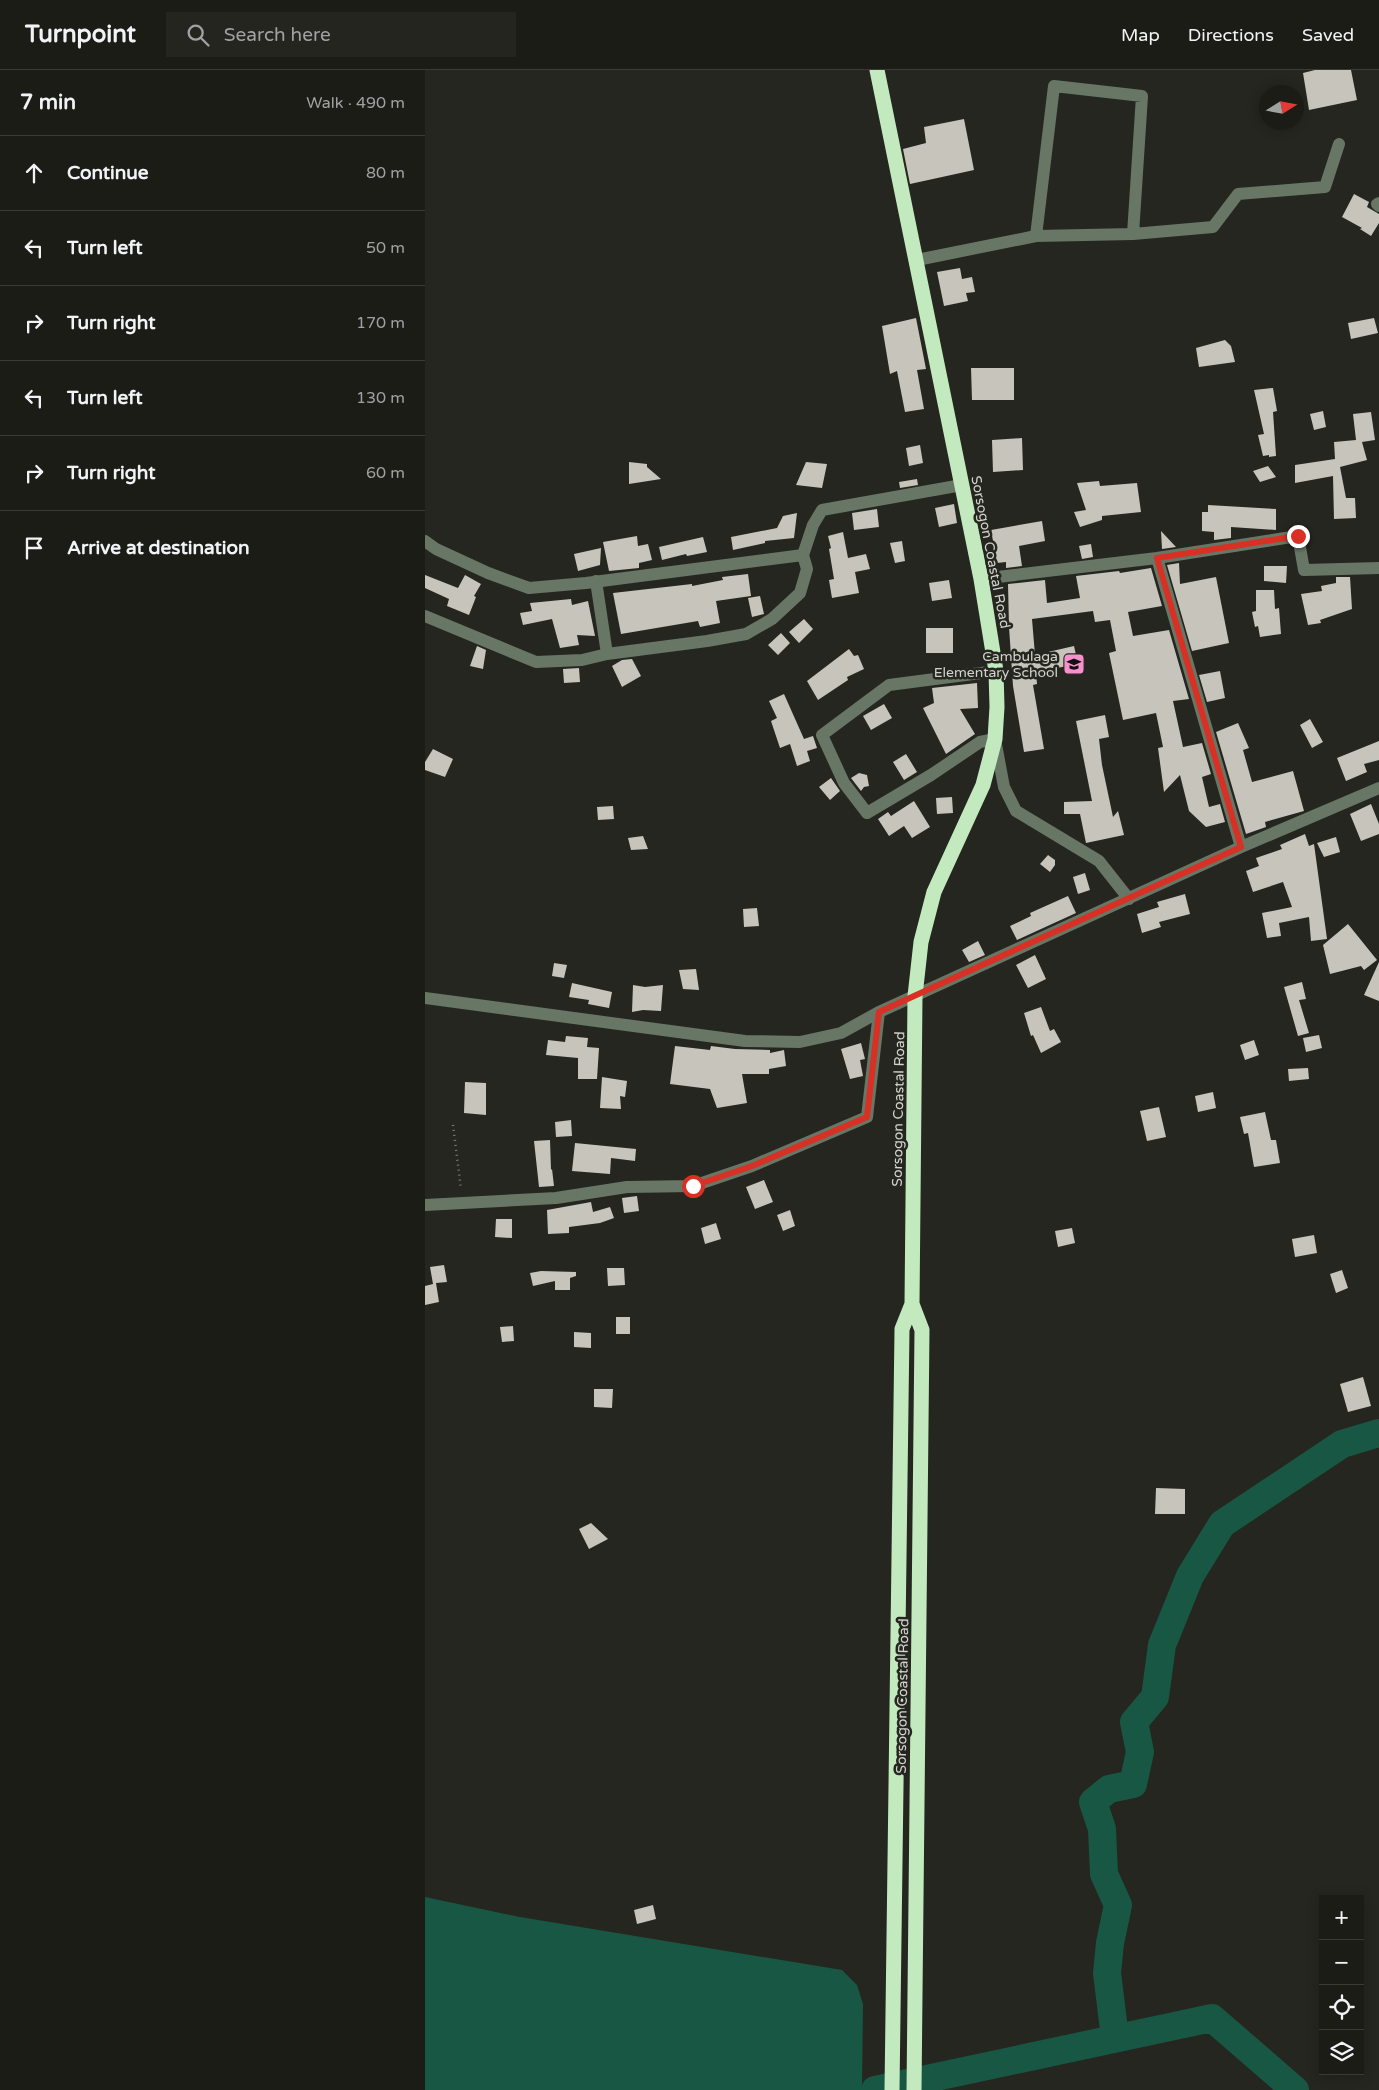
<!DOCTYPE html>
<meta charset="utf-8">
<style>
:root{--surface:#1c1c17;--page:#252520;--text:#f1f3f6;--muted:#a0a1a1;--line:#3a3a36}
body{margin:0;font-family:"Varela Round",sans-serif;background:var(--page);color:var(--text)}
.controls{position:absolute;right:15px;bottom:15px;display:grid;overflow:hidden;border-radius:0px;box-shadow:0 2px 12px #0003}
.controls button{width:45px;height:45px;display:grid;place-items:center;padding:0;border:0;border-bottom:1px solid var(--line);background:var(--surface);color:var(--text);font:25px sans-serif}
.compass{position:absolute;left:834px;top:15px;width:45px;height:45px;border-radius:50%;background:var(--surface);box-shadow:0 2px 12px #0003;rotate:79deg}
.stop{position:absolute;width:15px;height:15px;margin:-11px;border:4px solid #d93025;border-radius:50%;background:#fff}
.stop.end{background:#d93025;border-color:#fff;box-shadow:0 1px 5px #0008}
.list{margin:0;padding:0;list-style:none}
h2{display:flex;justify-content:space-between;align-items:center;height:65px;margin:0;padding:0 20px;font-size:21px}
h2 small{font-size:16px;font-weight:400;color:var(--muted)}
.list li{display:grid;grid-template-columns:32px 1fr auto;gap:15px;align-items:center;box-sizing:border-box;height:75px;padding:0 20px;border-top:1px solid var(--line)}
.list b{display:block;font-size:19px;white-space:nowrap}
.list em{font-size:16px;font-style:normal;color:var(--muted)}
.icon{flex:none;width:28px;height:28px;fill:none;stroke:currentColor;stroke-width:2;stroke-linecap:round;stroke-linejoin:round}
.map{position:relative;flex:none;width:954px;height:2020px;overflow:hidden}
header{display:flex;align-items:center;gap:30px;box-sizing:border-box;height:70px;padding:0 25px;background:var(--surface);border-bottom:1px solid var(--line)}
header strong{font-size:24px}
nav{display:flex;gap:28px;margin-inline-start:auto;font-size:18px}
.search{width:350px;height:45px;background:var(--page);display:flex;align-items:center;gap:12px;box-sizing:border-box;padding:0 18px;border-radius:0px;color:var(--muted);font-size:19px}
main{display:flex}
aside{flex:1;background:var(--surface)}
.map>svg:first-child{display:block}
.water{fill:#175744}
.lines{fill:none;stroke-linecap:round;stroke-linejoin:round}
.river{stroke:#175744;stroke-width:28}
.building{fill:#c7c4bb}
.path{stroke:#7e7f79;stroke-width:2.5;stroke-dasharray:1 4;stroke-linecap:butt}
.minor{stroke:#677665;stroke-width:12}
.highway{stroke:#c2eabe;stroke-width:15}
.route{stroke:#d93025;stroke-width:6}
.labels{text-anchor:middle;stroke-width:5;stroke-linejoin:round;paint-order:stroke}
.street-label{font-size:14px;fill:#d2d3ce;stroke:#25261f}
.poi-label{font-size:14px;fill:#d2d3ce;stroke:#25261f;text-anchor:end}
</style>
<header>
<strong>Turnpoint</strong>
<div class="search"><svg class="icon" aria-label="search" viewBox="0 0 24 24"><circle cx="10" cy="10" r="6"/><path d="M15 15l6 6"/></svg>Search here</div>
<nav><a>Map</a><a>Directions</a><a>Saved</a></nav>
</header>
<main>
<aside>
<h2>7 min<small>Walk · 490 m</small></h2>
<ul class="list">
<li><svg class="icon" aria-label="ahead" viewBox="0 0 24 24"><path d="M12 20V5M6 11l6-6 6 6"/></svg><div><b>Continue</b></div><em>80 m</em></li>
<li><svg class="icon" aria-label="left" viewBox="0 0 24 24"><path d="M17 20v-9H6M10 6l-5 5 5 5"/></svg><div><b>Turn left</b></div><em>50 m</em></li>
<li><svg class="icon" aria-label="right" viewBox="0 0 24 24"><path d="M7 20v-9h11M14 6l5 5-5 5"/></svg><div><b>Turn right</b></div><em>170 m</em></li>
<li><svg class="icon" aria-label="left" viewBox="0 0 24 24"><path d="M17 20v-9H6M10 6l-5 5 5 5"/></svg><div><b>Turn left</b></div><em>130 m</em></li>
<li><svg class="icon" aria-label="right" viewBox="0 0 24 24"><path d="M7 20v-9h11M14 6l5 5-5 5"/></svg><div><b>Turn right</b></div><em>60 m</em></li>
<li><svg class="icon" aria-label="arrive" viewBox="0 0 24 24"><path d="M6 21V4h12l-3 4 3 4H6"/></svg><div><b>Arrive at destination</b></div></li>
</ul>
</aside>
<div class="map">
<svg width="954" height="2020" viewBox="0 0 954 2020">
<rect width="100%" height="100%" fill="#25261f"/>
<!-- water -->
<path class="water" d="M 0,1827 L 95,1847 L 417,1900 L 432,1915 L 438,1934 L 437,2020 L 0,2020 Z"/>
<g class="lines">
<!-- river -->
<path class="river" d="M 690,1968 L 682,1903 L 685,1873 L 693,1835 L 679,1804 L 677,1759 L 668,1732 L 684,1719 L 708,1714 L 715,1682 L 709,1652 L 730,1627 L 737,1575 L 765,1506 L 797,1454 L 917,1374 L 954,1363
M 450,2020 L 787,1948 L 870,2020"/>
</g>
<!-- building -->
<path class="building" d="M 890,0 L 926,0 L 932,30 L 884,40 L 878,3 Z
M 539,49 L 549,100 L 485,114 L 478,79 L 501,73 L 499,57 Z
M 929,124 L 944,132 L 942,137 L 954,144 L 954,153 L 946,166 L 935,159 L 937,158 L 917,147 Z
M 535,198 L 537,209 L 547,207 L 550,222 L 541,223 L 543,231 L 519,236 L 512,202 Z
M 491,248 L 501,299 L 492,300 L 499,339 L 480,342 L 472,301 L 465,304 L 457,256 Z
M 949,248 L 953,263 L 926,269 L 923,253 Z
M 800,270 L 806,276 L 810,292 L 774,297 L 771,278 Z
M 546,298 L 589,298 L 589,330 L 547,330 Z
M 848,318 L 852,341 L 848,342 L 851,386 L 844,387 L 844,385 L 838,386 L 833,365 L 839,364 L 829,320 Z
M 898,341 L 901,357 L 889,360 L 885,344 Z
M 946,342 L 950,370 L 937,372 L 942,390 L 915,397 L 921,428 L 930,428 L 931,448 L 909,449 L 908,406 L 870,413 L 870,395 L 910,389 L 909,372 L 931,370 L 928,344 Z
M 597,368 L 598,400 L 568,402 L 567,370 Z
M 495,375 L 498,393 L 484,396 L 481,378 Z
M 204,392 L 222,394 L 222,397 L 236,409 L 204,414 Z
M 381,392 L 402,394 L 397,418 L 371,415 Z
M 843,396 L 851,407 L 835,412 L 828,401 Z
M 492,409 L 493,415 L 475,418 L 474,412 Z
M 674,411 L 675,416 L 712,413 L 716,442 L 677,446 L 677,450 L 655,457 L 649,442 L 661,440 L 652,413 Z
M 529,434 L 532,453 L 514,457 L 510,438 Z
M 783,435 L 851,439 L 851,460 L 806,457 L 806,468 L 789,470 L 789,462 L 777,461 L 777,442 L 783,442 Z
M 452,439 L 454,457 L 429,460 L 427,443 Z
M 372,443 L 369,468 L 340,471 L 340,473 L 308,480 L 306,467 L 352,458 L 358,446 Z
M 617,451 L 620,471 L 594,476 L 597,496 L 581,498 L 581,492 L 572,493 L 566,460 Z
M 736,461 L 751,477 L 737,479 Z
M 418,462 L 423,488 L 441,484 L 445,499 L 430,502 L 434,523 L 407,528 L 404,510 L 409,509 L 404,479 L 406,478 L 403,466 Z
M 212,466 L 213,476 L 223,474 L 227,490 L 214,493 L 214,498 L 184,501 L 178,472 Z
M 278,467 L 282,482 L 262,486 L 261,484 L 237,490 L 234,477 Z
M 477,471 L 480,491 L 470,493 L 465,473 Z
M 666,474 L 668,487 L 657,489 L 654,476 Z
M 176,478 L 175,495 L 153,501 L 149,484 Z
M 754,493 L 755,514 L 791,507 L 804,573 L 767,581 L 742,495 Z
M 839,496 L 862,496 L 861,513 L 839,511 Z
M 726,498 L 737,536 L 703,542 L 708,566 L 744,560 L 764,629 L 748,631 L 758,677 L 777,673 L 786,704 L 777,707 L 784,737 L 795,734 L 800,752 L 781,757 L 764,741 L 755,705 L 739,722 L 733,678 L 738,677 L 731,643 L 698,650 L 684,583 L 691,581 L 685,550 L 670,552 L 668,541 L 607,549 L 610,585 L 649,576 L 653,594 L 611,602 L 612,614 L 608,615 L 619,679 L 599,682 L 588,616 L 584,557 L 583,514 L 620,510 L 622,533 L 655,528 L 651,506 L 694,501 L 695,503 Z
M 323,504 L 326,526 L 291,531 L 295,553 L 275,557 L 273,551 L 196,564 L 188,523 L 267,514 L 267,516 L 298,510 L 297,507 Z
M 0,505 L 33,518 L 40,505 L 56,514 L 49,526 L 51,527 L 44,545 L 22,536 L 24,529 L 0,518 Z
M 911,507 L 925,507 L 927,539 L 895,550 L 896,553 L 883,555 L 876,524 L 897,521 L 896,516 L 911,513 Z
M 524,510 L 527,528 L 507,531 L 504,513 Z
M 831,520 L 849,520 L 850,539 L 854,538 L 856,564 L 835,567 L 833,556 L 830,557 L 827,542 L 831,541 Z
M 335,526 L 339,544 L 327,547 L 323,528 Z
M 146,529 L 147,535 L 163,531 L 170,566 L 152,565 L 154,575 L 135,578 L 127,549 L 98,555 L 95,543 L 107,541 L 105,533 Z
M 379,549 L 388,559 L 374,573 L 364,562 Z
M 501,558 L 528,558 L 528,583 L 501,583 Z
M 356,563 L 365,573 L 353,585 L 343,575 Z
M 52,576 L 61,580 L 58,599 L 45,596 Z
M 424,579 L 429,586 L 433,585 L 439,599 L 422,607 L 423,610 L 393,630 L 382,611 Z
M 207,589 L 216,606 L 197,617 L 187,596 L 197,590 Z
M 154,598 L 155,612 L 139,613 L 138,599 Z
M 795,601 L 800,628 L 782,632 L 774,605 Z
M 552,613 L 553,638 L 535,639 L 550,664 L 521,684 L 498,638 L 509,633 L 507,618 Z
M 359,624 L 379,669 L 388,666 L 392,678 L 382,681 L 385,691 L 372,696 L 365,674 L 355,678 L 346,651 L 352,648 L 344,631 Z
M 459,634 L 467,648 L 446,660 L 438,646 Z
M 680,645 L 684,667 L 674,669 L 677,695 L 688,747 L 693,741 L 699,765 L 661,773 L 655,744 L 639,744 L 639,732 L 667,731 L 651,651 Z
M 885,649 L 898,672 L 887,678 L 875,655 Z
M 813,653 L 824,678 L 818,680 L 827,712 L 868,701 L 879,741 L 840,752 L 841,757 L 821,764 L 791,662 Z
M 954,671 L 954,690 L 939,694 L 942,702 L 921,711 L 912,688 Z
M 8,679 L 28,689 L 20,707 L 0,700 L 0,692 Z
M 481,684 L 492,702 L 479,710 L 468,692 Z
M 434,703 L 442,705 L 444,716 L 439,717 L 436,721 L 426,708 Z
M 406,708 L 415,721 L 405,730 L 394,717 Z
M 527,727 L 528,743 L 512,744 L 511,728 Z
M 489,731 L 505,757 L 487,768 L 479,756 L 464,766 L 453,749 L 463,742 L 466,746 Z
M 946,734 L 954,754 L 954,764 L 936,771 L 925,744 Z
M 188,736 L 189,749 L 173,750 L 172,737 Z
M 880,764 L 884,776 L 889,774 L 902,869 L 886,871 L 884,847 L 854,853 L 856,866 L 842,868 L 837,843 L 867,837 L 858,812 L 828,822 L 821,801 L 834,796 L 831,788 L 857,779 L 855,775 Z
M 218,766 L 223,779 L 206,780 L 203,768 Z
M 911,767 L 915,782 L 899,787 L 892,773 Z
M 623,785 L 630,790 L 630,795 L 625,802 L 615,794 Z
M 660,803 L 665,820 L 653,824 L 648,807 Z
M 760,824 L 765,844 L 734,852 L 736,857 L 717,863 L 712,844 L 734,837 L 732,832 Z
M 643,826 L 651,843 L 592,870 L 585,856 L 606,846 L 605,843 Z
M 332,838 L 334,856 L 319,857 L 318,839 Z
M 923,854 L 952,890 L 939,900 L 936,896 L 905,904 L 898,875 Z
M 553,871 L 560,885 L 544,892 L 537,880 Z
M 610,885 L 621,909 L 603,918 L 591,895 Z
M 954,892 L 954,931 L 939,925 Z
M 129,893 L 142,895 L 139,908 L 127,906 Z
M 271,899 L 274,920 L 258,919 L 254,900 Z
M 877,912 L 881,929 L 874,930 L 884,963 L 873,966 L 859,917 Z
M 147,913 L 187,922 L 184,938 L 163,934 L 164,930 L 144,927 Z
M 208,915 L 220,917 L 238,915 L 236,941 L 218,940 L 207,942 Z
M 616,937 L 625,961 L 629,959 L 636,972 L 616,983 L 608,965 L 606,966 L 599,943 Z
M 894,965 L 897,978 L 881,982 L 878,968 Z
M 141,966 L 163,968 L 162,977 L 174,978 L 172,1009 L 153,1009 L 153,988 L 121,985 L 123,970 L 140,972 Z
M 829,970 L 834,985 L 820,990 L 815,975 Z
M 436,973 L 440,989 L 435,990 L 438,1006 L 425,1009 L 416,979 Z
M 250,976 L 285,980 L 286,976 L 310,979 L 345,980 L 345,983 L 359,980 L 361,996 L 344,999 L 344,1004 L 317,1004 L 322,1033 L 292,1038 L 285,1019 L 245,1014 Z
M 883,998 L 884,1009 L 864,1011 L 863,999 Z
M 177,1007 L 202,1011 L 200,1027 L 195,1026 L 196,1039 L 175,1038 Z
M 40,1012 L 61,1013 L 61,1045 L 39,1043 Z
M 788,1022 L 791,1038 L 773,1042 L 770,1026 Z
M 734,1037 L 741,1067 L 722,1071 L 715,1041 Z
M 840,1042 L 846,1070 L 851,1070 L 855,1093 L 829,1097 L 823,1063 L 819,1064 L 815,1047 Z
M 146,1050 L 147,1066 L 131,1067 L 130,1052 Z
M 125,1070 L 126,1100 L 127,1099 L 129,1116 L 114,1117 L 109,1071 Z
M 150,1073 L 211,1079 L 210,1091 L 186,1088 L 185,1104 L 147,1101 Z
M 339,1110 L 348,1132 L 330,1139 L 321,1117 Z
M 212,1126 L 214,1141 L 199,1143 L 197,1128 Z
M 166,1132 L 168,1142 L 185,1137 L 189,1148 L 175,1153 L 144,1157 L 144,1163 L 123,1164 L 122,1140 Z
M 365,1140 L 370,1156 L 358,1161 L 352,1145 Z
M 71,1149 L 87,1149 L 87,1168 L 70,1167 Z
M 291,1153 L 296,1169 L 280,1174 L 276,1158 Z
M 647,1158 L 650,1173 L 633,1177 L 630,1161 Z
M 889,1165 L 892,1183 L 870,1187 L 867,1169 Z
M 19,1195 L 22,1212 L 11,1213 L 14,1232 L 0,1235 L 0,1216 L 8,1214 L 5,1197 Z
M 182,1198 L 199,1198 L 200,1215 L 183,1216 Z
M 917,1200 L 923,1218 L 911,1223 L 905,1204 Z
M 116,1201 L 151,1202 L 151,1206 L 145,1208 L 145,1220 L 130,1220 L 130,1211 L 108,1216 L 105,1203 Z
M 191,1247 L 205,1247 L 205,1264 L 191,1264 Z
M 88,1256 L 89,1271 L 77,1272 L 75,1257 Z
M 149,1262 L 166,1263 L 166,1278 L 149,1277 Z
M 938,1307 L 946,1336 L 923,1342 L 915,1314 Z
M 169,1319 L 188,1319 L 187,1338 L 169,1337 Z
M 731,1418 L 760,1419 L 760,1444 L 730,1444 Z
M 166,1453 L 183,1469 L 164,1479 L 154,1459 Z
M 228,1835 L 231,1849 L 212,1854 L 209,1840 Z"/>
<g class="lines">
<!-- path -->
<path class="path" d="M 28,1055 L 36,1119"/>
<!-- minor -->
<path class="minor" d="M 954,133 L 952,134 L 954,136
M 708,164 L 788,157 L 813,124 L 900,117 L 914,74
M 492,190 L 611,166 L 708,164 L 717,26 L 629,16 L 611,166
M 0,471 L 11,479 L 63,503 L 104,518 L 161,513 L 378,485
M 732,488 L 816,777
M 556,509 L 732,488 L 873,466 L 879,500 L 954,498
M 171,511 L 182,584
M 0,546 L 111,592 L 157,590 L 182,584 L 282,571 L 321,564 L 347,549 L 375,523 L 382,499 L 378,485 L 388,455 L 397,440 L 537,415
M 571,601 L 464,615 L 397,665 L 419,713 L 442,743 L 506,705 L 555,672 L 570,669 L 579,717 L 591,741 L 674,791 L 704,829
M 0,928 L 320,971 L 375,972 L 416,963 L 454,942 L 816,777 L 954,718
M 0,1135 L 131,1128 L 202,1117 L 268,1116 L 327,1096 L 442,1047 L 454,942"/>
<!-- highway -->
<path class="highway" d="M 452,0 L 556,509 L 571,601 L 572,637 L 570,669 L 558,715 L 509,822 L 496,872 L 490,926 L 487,1234 L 477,1259 L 467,2020
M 487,1234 L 497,1260 L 489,2020"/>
</g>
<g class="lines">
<!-- route -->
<path class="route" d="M 268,1116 L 327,1096 L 442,1047 L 454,942 L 816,777 L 732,488 L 873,466"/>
</g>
<!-- icons -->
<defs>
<g id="school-square" transform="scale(1.125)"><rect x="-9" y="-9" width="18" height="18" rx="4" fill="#f790cd" stroke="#25261f"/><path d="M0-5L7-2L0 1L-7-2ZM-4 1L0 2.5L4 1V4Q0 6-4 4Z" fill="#111"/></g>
</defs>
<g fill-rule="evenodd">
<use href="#school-square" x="649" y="594"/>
</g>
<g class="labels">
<!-- street labels -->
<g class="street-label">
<text transform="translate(566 482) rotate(79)" y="5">Sorsogon Coastal Road</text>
<text transform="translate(473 1039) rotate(-89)" y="5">Sorsogon Coastal Road</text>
<text transform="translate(477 1626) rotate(-89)" y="5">Sorsogon Coastal Road</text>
</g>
<!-- poi labels -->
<g class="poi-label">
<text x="633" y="591">Cambulaga<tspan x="633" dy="16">Elementary School</tspan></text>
</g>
</g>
</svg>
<div class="controls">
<button>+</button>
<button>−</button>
<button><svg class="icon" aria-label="locate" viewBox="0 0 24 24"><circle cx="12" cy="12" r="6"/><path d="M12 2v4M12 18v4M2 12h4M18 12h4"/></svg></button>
<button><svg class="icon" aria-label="layers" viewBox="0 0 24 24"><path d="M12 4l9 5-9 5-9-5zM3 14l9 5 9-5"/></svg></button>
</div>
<svg class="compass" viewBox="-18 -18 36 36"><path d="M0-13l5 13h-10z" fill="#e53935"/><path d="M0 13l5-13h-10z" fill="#a0a1a1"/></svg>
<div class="stop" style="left:268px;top:1116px"></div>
<div class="stop end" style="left:873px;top:466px"></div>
</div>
</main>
